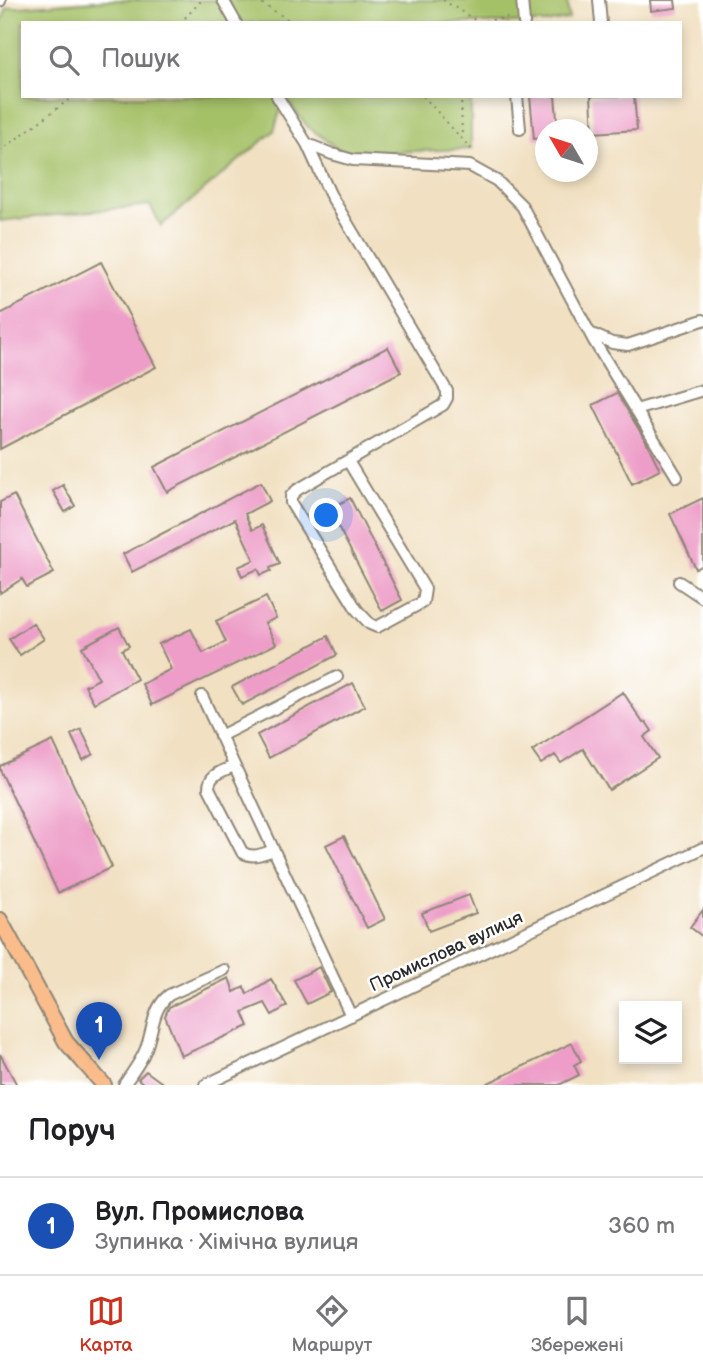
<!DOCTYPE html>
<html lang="uk">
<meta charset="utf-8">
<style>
:root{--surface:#fff;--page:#f6f6f6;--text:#202124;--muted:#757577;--line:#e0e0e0;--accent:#c8321e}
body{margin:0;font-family:"Balsamiq Sans",sans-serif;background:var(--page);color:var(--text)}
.controls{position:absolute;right:21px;bottom:21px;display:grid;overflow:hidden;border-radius:0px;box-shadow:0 4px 10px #0003}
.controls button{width:63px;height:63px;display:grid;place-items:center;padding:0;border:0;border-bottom:2px solid var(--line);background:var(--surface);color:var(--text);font:35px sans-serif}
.compass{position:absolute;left:535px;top:119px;width:63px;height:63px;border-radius:50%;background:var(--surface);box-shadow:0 4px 10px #0003;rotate:309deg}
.you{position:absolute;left:327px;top:516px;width:24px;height:24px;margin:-18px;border:5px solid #fff;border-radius:50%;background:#1a73e8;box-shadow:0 0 0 10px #1a73e833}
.badge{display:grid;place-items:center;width:46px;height:46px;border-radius:50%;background:var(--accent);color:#fff;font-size:23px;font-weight:700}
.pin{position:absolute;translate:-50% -58px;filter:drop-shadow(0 2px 4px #0008)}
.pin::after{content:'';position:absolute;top:37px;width:24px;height:21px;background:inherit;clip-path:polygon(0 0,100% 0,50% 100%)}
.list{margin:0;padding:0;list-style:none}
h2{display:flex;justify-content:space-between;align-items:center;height:91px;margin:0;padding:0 28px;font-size:30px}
h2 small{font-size:23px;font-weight:400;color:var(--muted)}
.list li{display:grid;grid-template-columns:46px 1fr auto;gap:21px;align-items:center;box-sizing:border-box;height:98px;padding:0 28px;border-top:2px solid var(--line)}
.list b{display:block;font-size:26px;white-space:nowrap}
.list p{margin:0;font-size:23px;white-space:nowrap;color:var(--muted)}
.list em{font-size:23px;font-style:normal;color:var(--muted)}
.icon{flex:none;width:38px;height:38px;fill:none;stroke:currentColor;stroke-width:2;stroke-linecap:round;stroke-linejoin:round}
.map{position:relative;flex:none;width:703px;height:1085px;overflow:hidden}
.search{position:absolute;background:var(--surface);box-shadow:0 4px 10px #0003;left:21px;right:21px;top:21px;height:77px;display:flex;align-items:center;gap:18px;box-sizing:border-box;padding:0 24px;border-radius:0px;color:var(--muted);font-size:26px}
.sheet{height:189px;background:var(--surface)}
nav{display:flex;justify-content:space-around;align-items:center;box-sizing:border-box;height:98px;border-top:2px solid var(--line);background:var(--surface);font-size:19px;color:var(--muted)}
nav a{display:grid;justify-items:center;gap:4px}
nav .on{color:var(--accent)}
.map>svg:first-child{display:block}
.green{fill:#a5c168;stroke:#68764a;stroke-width:2}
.building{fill:#ed9dc7}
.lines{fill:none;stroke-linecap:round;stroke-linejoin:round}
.minor-casing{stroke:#8e8676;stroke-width:14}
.major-casing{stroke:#8e8676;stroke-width:18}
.path{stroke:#8e8676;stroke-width:2;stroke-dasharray:2 5;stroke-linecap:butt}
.minor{stroke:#fff;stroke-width:10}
.major{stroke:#fabc8b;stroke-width:14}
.labels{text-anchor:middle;stroke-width:5;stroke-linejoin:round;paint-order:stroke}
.street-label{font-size:18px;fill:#2b2b2b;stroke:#fff}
</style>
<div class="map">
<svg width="703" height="1085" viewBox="0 0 703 1085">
<rect width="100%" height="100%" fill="#fff"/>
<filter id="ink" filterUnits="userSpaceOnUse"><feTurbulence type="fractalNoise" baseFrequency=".0143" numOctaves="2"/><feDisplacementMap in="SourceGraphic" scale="14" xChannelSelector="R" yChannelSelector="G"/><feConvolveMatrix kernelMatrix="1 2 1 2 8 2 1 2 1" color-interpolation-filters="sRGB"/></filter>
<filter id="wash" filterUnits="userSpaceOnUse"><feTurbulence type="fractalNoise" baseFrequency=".00686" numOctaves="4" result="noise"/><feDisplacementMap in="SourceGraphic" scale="28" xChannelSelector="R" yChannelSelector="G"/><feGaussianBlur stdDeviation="1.57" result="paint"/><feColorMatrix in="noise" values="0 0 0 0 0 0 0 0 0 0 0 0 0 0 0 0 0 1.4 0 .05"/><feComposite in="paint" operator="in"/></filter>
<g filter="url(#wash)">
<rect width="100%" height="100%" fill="#f1e0c1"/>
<!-- green -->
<path class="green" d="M 108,0 L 215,0 L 226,9 L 234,23 L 23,23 L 23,96 L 275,96 L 281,108 L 274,131 L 161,226 L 150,205 L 0,221 L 0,27 L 7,8 Z
M 227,0 L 572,0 L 567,1 L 569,19 L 545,23 L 237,23 Z
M 284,96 L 471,96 L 471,149 L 361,153 L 341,151 L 308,127 Z"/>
<g id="blocks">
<!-- building -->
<path class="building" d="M 650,0 L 675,0 L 676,8 L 651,11 Z
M 530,96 L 555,96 L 558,130 L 545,130 L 545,138 L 534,139 Z
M 591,96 L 634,96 L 637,130 L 593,133 Z
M 101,262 L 156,367 L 0,449 L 0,314 Z
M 388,347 L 401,372 L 167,492 L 154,467 Z
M 617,393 L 647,443 L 660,470 L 632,484 L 593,405 Z
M 261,482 L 270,501 L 245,514 L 252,530 L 262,525 L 280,564 L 270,568 L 271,571 L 261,575 L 258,569 L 242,576 L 238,567 L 254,560 L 235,519 L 132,572 L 123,554 Z
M 63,485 L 75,506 L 65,512 L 53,491 Z
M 14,495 L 54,573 L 27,587 L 22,579 L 0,593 L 0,502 Z
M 350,498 L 402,600 L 382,611 L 329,509 Z
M 703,498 L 703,565 L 696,569 L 670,514 Z
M 266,597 L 276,618 L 265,623 L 276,644 L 152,705 L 142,684 L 171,669 L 159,644 L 191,629 L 203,653 L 226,642 L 216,621 Z
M 33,623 L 44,639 L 20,655 L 9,639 Z
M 119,627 L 129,646 L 122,650 L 137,679 L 94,703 L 85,686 L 99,679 L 82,647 Z
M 328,636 L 337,655 L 242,705 L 232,687 Z
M 353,683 L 365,706 L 269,758 L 257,735 Z
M 623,692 L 643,723 L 646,722 L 652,731 L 644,737 L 658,758 L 609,790 L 583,749 L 561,763 L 555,755 L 541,764 L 532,751 Z
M 81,729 L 93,754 L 83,760 L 71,735 Z
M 53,741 L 112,867 L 58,893 L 0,770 L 0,766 Z
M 344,836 L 385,919 L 367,928 L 326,845 Z
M 469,895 L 476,913 L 429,931 L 422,913 Z
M 703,910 L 703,937 L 690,927 Z
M 319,967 L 331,992 L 307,1004 L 294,980 Z
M 229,978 L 234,992 L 244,987 L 247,994 L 271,979 L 287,1006 L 272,1015 L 265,1003 L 243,1012 L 249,1026 L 181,1056 L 165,1016 L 169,1007 Z
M 572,1043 L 581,1061 L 574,1065 L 579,1075 L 559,1085 L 484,1085 Z
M 0,1054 L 17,1085 L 0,1085 Z
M 146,1071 L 165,1085 L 145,1085 L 138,1079 Z"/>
</g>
</g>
<g filter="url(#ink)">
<use href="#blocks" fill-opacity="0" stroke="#8e8676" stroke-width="2"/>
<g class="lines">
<!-- minor casing -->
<g class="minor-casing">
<path id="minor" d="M 223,0 L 236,23
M 522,0 L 524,23
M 599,0 L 601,23
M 0,1 L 0,0
M 277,96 L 307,144 L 332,154 L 353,160 L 470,166 L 497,181 L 522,206 L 594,341 L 677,477
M 517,96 L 520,129
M 307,144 L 330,194 L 447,391 L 447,398 L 443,405 L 297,490 L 291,496 L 291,503 L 357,610 L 370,624 L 377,627 L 423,602 L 425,589 L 348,461
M 590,333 L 612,343 L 628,345 L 703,320
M 636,410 L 703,390
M 679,582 L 703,598
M 202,696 L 351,1016
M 220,736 L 337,677
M 234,766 C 223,771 209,774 209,788 L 242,852 C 252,859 262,854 274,850
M 124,1085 C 131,1074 140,1063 145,1051 C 154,1030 151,1010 169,995 L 224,970
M 205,1085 L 703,848"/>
</g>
<!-- major casing -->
<g class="major-casing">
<path id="major" d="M 0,920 L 66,1042 L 104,1085"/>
</g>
<!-- path -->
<path class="path" d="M 256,0 L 294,23
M 443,0 L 478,22
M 478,22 L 511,17
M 180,23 L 202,0
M 423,96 L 471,149
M 461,96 L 462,138
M 0,151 L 74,96"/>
<!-- minor -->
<use href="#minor" class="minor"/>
<!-- major -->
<use href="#major" class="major"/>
</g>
</g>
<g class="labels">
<!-- street labels -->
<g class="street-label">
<text transform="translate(446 951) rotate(-25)" y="6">Промислова вулиця</text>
</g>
</g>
</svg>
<div class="controls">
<button><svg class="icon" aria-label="layers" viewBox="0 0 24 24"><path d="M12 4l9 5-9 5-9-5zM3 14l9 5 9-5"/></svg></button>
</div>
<svg class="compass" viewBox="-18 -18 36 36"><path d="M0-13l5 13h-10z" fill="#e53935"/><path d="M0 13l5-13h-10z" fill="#757577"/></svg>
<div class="you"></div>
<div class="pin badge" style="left:99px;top:1060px;background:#1a4fb4">1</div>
<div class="search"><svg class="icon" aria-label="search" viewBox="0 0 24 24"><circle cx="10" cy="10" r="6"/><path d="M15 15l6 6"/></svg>Пошук</div>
</div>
<section class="sheet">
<h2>Поруч<small></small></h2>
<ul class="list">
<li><span class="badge" style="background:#1a4fb4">1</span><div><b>Вул. Промислова</b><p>Зупинка · Хімічна вулиця</p></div><em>360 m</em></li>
</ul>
</section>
<nav>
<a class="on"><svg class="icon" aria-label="map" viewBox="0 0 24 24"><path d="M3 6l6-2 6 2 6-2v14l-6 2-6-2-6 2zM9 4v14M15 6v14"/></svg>Карта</a>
<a><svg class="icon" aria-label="directions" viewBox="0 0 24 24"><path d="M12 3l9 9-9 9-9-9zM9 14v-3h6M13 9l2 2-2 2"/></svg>Маршрут</a>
<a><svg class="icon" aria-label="saved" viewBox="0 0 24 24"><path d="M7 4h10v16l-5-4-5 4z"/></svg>Збережені</a>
</nav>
